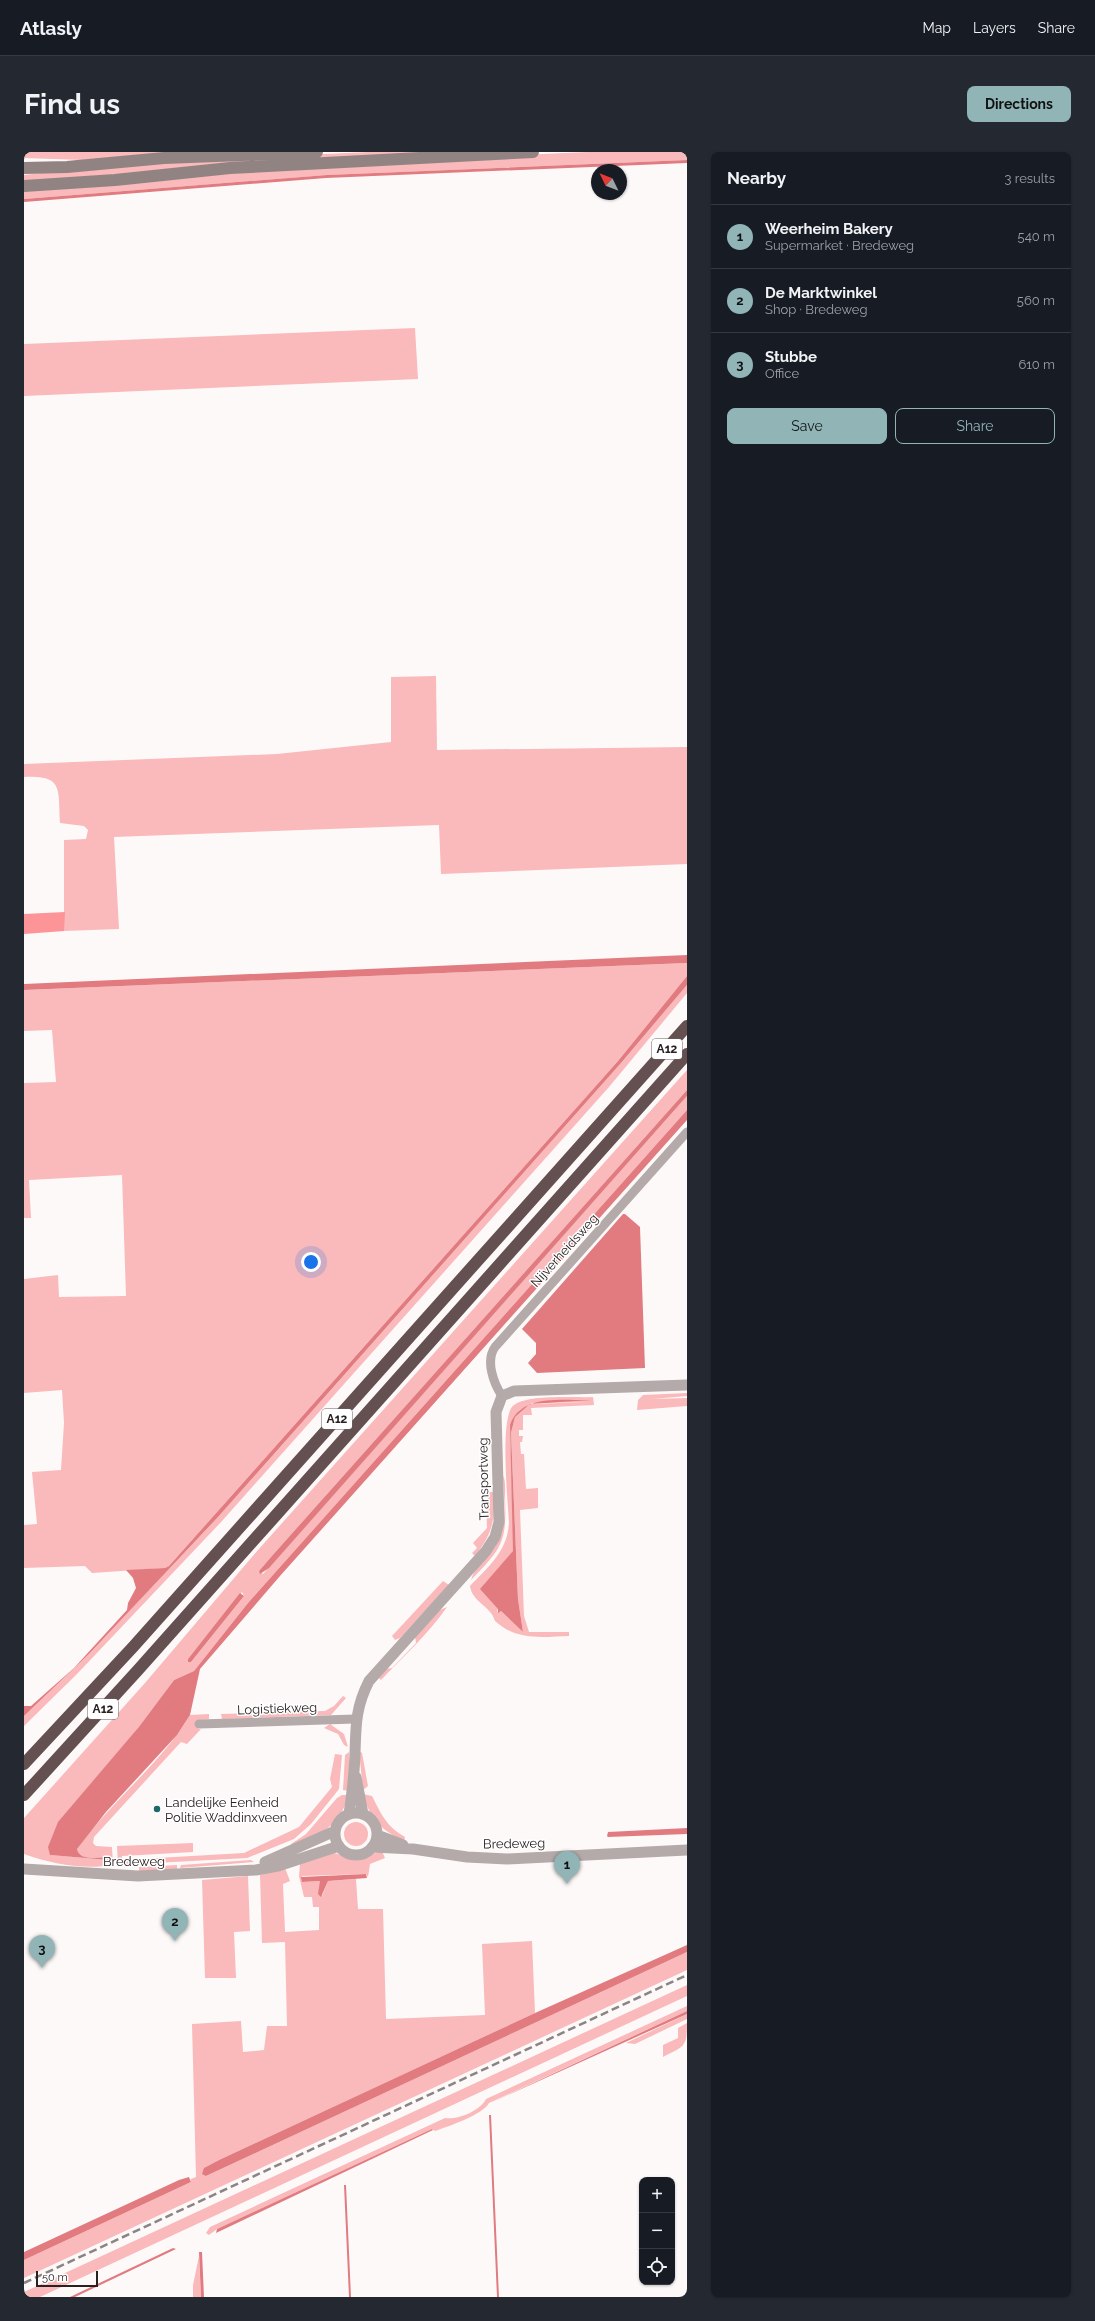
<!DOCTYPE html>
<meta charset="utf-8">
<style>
:root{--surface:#171b24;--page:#242831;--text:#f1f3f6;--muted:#9ea1a6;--line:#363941;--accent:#91b5b7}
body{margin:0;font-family:Raleway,sans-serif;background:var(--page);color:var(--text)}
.controls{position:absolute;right:12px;bottom:12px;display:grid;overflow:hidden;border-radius:8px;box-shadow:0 1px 3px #0004}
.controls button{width:36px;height:36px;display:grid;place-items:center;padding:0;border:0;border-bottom:1px solid var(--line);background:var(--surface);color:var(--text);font:20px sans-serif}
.compass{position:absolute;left:567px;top:12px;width:36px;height:36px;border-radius:50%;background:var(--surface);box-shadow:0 1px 3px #0004;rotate:313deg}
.scale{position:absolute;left:12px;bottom:10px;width:62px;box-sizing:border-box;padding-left:4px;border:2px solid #292020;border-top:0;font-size:11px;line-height:14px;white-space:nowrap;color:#292020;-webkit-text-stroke:3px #fff;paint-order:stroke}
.you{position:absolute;left:287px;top:1110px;width:14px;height:14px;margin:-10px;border:3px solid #fff;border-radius:50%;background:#1a73e8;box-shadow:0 0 0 6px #1a73e833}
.badge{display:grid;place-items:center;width:26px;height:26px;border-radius:50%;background:var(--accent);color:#111;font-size:13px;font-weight:700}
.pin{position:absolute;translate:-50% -33px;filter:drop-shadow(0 1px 2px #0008)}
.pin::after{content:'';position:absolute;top:21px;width:14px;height:12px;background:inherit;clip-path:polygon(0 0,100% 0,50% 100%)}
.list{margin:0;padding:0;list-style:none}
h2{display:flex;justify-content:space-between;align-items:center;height:52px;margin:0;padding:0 16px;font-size:17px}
h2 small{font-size:13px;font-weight:400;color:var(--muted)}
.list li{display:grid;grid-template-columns:26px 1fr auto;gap:12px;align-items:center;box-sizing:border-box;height:64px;padding:0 16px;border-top:1px solid var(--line)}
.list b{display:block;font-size:15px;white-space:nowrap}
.list p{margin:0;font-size:13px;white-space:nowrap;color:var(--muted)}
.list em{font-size:13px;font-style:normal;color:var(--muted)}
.actions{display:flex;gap:8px;padding:12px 16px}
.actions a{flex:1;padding:9px 0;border:1px solid var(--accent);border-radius:8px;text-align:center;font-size:14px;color:var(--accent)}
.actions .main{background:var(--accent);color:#111}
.icon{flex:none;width:22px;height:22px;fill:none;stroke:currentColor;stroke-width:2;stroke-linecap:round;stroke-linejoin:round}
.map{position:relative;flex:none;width:663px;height:2145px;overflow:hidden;border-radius:8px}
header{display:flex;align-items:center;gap:24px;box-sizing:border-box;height:56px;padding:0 20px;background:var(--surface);border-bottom:1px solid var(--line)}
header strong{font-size:19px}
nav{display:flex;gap:22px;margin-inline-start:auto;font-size:14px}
.intro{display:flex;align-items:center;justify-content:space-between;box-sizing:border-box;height:96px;padding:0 24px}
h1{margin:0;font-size:28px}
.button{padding:10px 18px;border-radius:8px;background:var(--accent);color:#111;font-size:14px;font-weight:700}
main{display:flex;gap:24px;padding:0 24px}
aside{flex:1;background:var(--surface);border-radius:8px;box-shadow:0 1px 3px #0004}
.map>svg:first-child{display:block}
.green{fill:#fab9ba;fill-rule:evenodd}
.forest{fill:#fd9498}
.water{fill:#e17b80}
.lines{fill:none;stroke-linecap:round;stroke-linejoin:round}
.minor{stroke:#b4aaaa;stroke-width:9}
.tertiary{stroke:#b4aaaa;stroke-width:11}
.secondary{stroke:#928383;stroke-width:12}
.motorway{stroke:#645050;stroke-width:12}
.rail{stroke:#8b8484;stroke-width:2.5;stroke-dasharray:8 4;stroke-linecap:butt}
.poi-dot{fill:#1b696b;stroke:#fff;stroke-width:1.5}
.labels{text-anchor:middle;stroke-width:3;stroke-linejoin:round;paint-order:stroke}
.shield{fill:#fff;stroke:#696363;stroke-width:1}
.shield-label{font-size:12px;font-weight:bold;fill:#292020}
.street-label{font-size:13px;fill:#292020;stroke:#fff}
.poi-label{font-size:13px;fill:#292020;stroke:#fff;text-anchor:start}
</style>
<header>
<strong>Atlasly</strong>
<nav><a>Map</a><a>Layers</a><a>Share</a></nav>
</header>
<div class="intro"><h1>Find us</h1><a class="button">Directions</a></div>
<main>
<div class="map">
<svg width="663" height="2145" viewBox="0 0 663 2145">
<rect width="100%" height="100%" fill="#fef9f9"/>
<!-- green -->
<path class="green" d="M 0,0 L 240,0 L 58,8 L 0,6 Z
M 345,0 L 437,0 L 0,31 L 0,23 L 101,11 Z
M 564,0 L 663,0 L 663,8 L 303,23 L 0,47 L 0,36 L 330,10 Z
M 391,176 L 394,227 L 0,244 L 0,192 Z
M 412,524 L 413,598 L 663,595 L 663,712 L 417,722 L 415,673 L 90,685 L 95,777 L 40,779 L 40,688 L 62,687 L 64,678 L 60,674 L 36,671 C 34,637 40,623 0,625 L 0,612 L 253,602 L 367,590 L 367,525 Z
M 663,811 L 663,824 L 594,909 L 145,1414 L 141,1416 L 68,1421 L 61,1414 L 0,1416 L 0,1373 L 13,1372 L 8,1320 L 37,1318 L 40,1271 L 38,1238 L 0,1241 L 0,1127 L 34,1123 L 35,1145 L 102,1144 L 98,1023 L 5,1028 L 7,1066 L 0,1066 L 0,931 L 32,930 L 28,878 L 0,879 L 0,838 Z
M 663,833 L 663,841 L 585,935 L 198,1369 L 53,1522 L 0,1574 L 0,1564 L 65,1502 L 194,1365 L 597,911 Z
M 663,918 L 663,938 L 247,1405 L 235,1419 L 239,1422 L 663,944 L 663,958 L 224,1451 L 170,1519 L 150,1528 L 114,1576 L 26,1703 L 85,1708 L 85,1705 C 75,1705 56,1710 53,1697 C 87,1649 136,1613 166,1563 L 185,1562 L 185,1567 L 174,1568 L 174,1577 L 177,1577 L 163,1592 L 157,1590 L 70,1685 L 69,1691 L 72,1694 L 88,1695 L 89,1713 C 59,1718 28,1712 0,1702 L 0,1666 L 121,1531 L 234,1398 ZM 218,1440 L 220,1444 L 167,1510 L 164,1510 L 164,1507 Z
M 663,1241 L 663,1244 L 628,1247 L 663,1246 L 663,1254 L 613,1258 L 614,1248 L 619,1243 Z
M 569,1245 L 570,1253 L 507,1256 L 508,1263 L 499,1263 L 499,1278 L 495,1278 L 495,1284 L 499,1284 L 498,1290 L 496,1290 L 497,1302 L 500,1302 L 502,1337 L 514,1336 L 514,1356 L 496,1358 L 500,1464 L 505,1480 L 545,1480 L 545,1484 C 517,1485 493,1489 471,1469 C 467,1454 448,1450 446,1434 C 464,1415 484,1399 485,1370 C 484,1350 475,1263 490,1253 C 506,1242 549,1246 569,1245 ZM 567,1250 L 506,1252 L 491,1265 L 487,1281 L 494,1447 L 499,1480 L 477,1459 L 473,1460 L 490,1395 L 486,1273 L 496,1258 L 508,1251 Z
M 479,1324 C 482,1328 481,1340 481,1347 C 483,1391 477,1397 447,1428 C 450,1416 462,1408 469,1398 C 485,1376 480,1349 479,1324 Z
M 464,1340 L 470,1340 C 471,1368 469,1381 451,1404 L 448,1401 L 453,1396 L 449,1391 L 463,1376 L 462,1348 L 464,1348 Z
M 419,1429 L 425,1433 L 376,1486 L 371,1488 L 368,1484 Z
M 423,1455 C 404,1482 380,1504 357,1528 L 354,1525 L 361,1517 L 368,1516 L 392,1491 L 391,1484 L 414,1459 Z
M 319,1544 L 322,1546 L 307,1563 L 198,1567 L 197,1562 L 301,1559 L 310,1554 Z
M 306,1572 L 320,1582 L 324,1595 L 320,1593 L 314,1582 L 300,1576 Z
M 335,1599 L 338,1601 L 344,1634 L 339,1638 Z
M 325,1600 L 325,1639 L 319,1638 L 321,1603 Z
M 311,1602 L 318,1603 L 315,1637 L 287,1672 L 270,1687 L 223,1706 L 94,1713 L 93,1694 L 169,1691 L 169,1700 L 98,1704 L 98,1708 L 220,1701 L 275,1675 L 308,1635 L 306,1627 Z
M 339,1642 L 348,1644 C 357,1662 363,1675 381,1685 L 380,1689 C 357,1678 346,1667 339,1642 Z
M 318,1643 L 324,1643 C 317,1675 295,1682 268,1696 L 267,1692 L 282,1682 L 313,1646 Z
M320 1682a12 12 0 1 1 24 0a12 12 0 1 1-24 0Z
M 358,1699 L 361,1706 L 346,1712 L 344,1725 L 342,1722 L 278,1724 L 279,1730 L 296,1729 L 298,1744 L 304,1729 L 332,1727 L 334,1757 L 359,1757 L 362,1867 L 461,1863 L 458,1792 L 508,1789 L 511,1861 L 195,2008 L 182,2015 L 182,2024 L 663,1800 L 663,1818 L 0,2126 L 0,2108 L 167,2030 L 167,2027 L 172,2025 L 168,1872 L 217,1869 L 219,1900 L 240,1898 L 243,1874 L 263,1874 L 261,1790 L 238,1791 L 236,1723 L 261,1716 L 266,1729 L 259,1732 L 261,1780 L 295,1778 L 295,1755 L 289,1755 L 288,1745 L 280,1745 L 275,1724 L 276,1712 L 310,1701 L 332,1707 Z
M 227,1708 L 230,1710 L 156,1716 L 157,1713 Z
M 153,1713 L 153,1717 L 115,1719 L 115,1715 Z
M 224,1724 L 226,1779 L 210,1780 L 212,1826 L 181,1826 L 178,1728 Z
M 663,1833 L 663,1844 L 16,2145 L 0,2145 L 0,2140 Z
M 663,1854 L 663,1859 L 465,1951 C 460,1962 423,1975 411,1979 L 408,1977 L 193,2077 L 185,2083 L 182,2081 L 186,2075 L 421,1966 C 434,1968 456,1959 462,1947 Z
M 663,1862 L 663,1867 L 611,1892 L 602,1891 Z
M 663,1871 C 663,1896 660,1894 639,1905 L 639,1893 L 654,1886 L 654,1876 Z
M 175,2104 L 177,2145 L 169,2145 L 169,2133 Z"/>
<!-- forest -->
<path class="forest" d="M 41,760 L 40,779 L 0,782 L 0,762 Z"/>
<!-- water -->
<path class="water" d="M 663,8 L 663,11 L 302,26 L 0,50 L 0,47 L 303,23 Z
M 663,803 L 663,811 L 0,838 L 0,832 Z
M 663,824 L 663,833 L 597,911 L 194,1365 L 65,1502 L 0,1564 L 0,1554 L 7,1554 L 50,1516 L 103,1458 L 104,1451 L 112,1436 L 109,1426 L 102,1418 L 141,1416 L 145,1414 L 594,909 Z
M 663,938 L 663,944 L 245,1416 L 236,1422 L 235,1419 L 247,1405 Z
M 663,958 L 663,968 L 256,1424 L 176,1517 L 166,1563 L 153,1583 L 82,1660 L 53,1697 C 56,1710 75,1705 85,1705 L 85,1708 L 26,1703 L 24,1695 L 34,1670 L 114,1576 L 150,1528 L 170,1519 L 224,1451 Z
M 599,1062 L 601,1062 L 616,1075 L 621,1216 L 513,1221 L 504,1211 L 512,1202 L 512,1191 L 498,1177 Z
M 567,1248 L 506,1252 L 491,1265 L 487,1281 L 494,1447 L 499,1480 L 477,1459 L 474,1461 L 474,1457 L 456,1437 L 489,1399 L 486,1273 C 497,1241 540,1249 567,1248 Z
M 216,1441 L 220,1444 L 167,1510 L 164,1510 L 164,1507 Z
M 663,1676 L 663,1682 L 584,1685 L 583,1684 L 584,1680 Z
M 342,1722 L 343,1726 L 304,1729 L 297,1745 L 294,1742 L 296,1729 L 278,1730 L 277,1725 Z
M 663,1793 L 663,1800 L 182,2024 L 178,2022 L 180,2016 L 195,2008 L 511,1861 Z
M 663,1859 L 663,1862 L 464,1952 Z
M 465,1963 L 467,1963 L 475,2145 L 473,2145 Z
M 408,1977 L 409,1978 L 192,2081 L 193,2077 Z
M 165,2025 L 167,2030 L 0,2108 L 0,2100 L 155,2028 Z
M 320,2033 L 322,2033 L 327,2145 L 325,2145 Z
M 149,2096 L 152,2097 L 51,2145 L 46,2145 Z
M 175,2100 L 178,2100 L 180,2145 L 177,2145 Z"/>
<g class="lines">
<!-- minor -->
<path class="minor" d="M 478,1244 C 470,1232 461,1209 471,1195 L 663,980
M 175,1572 L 331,1567"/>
<!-- tertiary -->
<path class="tertiary" d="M 332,1625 L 339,1662
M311 1682a21 21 0 1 1 42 0a21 21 0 1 1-42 0Z
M 325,1662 C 327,1648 329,1633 330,1619 C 333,1584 328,1562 345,1529 L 462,1399 L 471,1385 L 475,1370 L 472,1260 L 478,1244 L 490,1239 L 663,1233
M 353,1683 L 379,1693
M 348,1695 L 389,1697 L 443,1705 L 483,1707 L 663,1698
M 241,1710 L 311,1679
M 0,1717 L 114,1724 L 232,1718 L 254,1714 L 315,1694"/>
<!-- secondary -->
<path class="secondary" d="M 0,16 L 43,15 L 140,6 L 293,0
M 0,34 L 91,28 L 206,16 L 509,0"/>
<!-- motorway -->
<path class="motorway" d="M 0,1612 L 109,1495 L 663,874
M 0,1643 L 114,1518 L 663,902"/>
<!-- rail -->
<path class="rail" d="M 0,2131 L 663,1823"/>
</g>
<!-- markers -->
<circle class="poi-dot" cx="133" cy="1657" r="4"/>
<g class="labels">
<!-- shield labels -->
<g class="shield">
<rect x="628" y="887" width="30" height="20" rx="3"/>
<rect x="298" y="1257" width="30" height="20" rx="3"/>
<rect x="64" y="1547" width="30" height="20" rx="3"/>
</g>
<g class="shield-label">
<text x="643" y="901">A12</text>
<text x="313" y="1271">A12</text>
<text x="79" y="1561">A12</text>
</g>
<!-- street labels -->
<g class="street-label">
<text transform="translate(540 1098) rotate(-48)" y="5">Nijverheidsweg</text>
<text transform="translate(459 1327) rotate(-91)" y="5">Transportweg</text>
<text transform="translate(253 1556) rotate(-2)" y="5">Logistiekweg</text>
<text transform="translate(490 1691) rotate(-1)" y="5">Bredeweg</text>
<text x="110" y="1714">Bredeweg</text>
</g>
<!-- poi labels -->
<g class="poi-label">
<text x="141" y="1655">Landelijke Eenheid<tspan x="141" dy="15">Politie Waddinxveen</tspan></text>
</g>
</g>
</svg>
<div class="controls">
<button>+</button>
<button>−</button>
<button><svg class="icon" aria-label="locate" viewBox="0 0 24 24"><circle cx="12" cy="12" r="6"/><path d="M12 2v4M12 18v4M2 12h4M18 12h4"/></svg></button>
</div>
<svg class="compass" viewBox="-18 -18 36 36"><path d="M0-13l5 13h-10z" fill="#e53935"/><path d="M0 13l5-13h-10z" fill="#9ea1a6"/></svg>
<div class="scale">50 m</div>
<div class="you"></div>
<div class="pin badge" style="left:543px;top:1732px">1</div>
<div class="pin badge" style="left:151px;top:1789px">2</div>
<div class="pin badge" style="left:18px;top:1816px">3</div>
</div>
<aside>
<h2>Nearby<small>3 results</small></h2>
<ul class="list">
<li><span class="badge">1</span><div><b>Weerheim Bakery</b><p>Supermarket · Bredeweg</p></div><em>540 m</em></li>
<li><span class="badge">2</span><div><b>De Marktwinkel</b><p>Shop · Bredeweg</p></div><em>560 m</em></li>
<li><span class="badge">3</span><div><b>Stubbe</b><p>Office</p></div><em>610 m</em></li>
</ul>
<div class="actions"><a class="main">Save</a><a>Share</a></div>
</aside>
</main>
